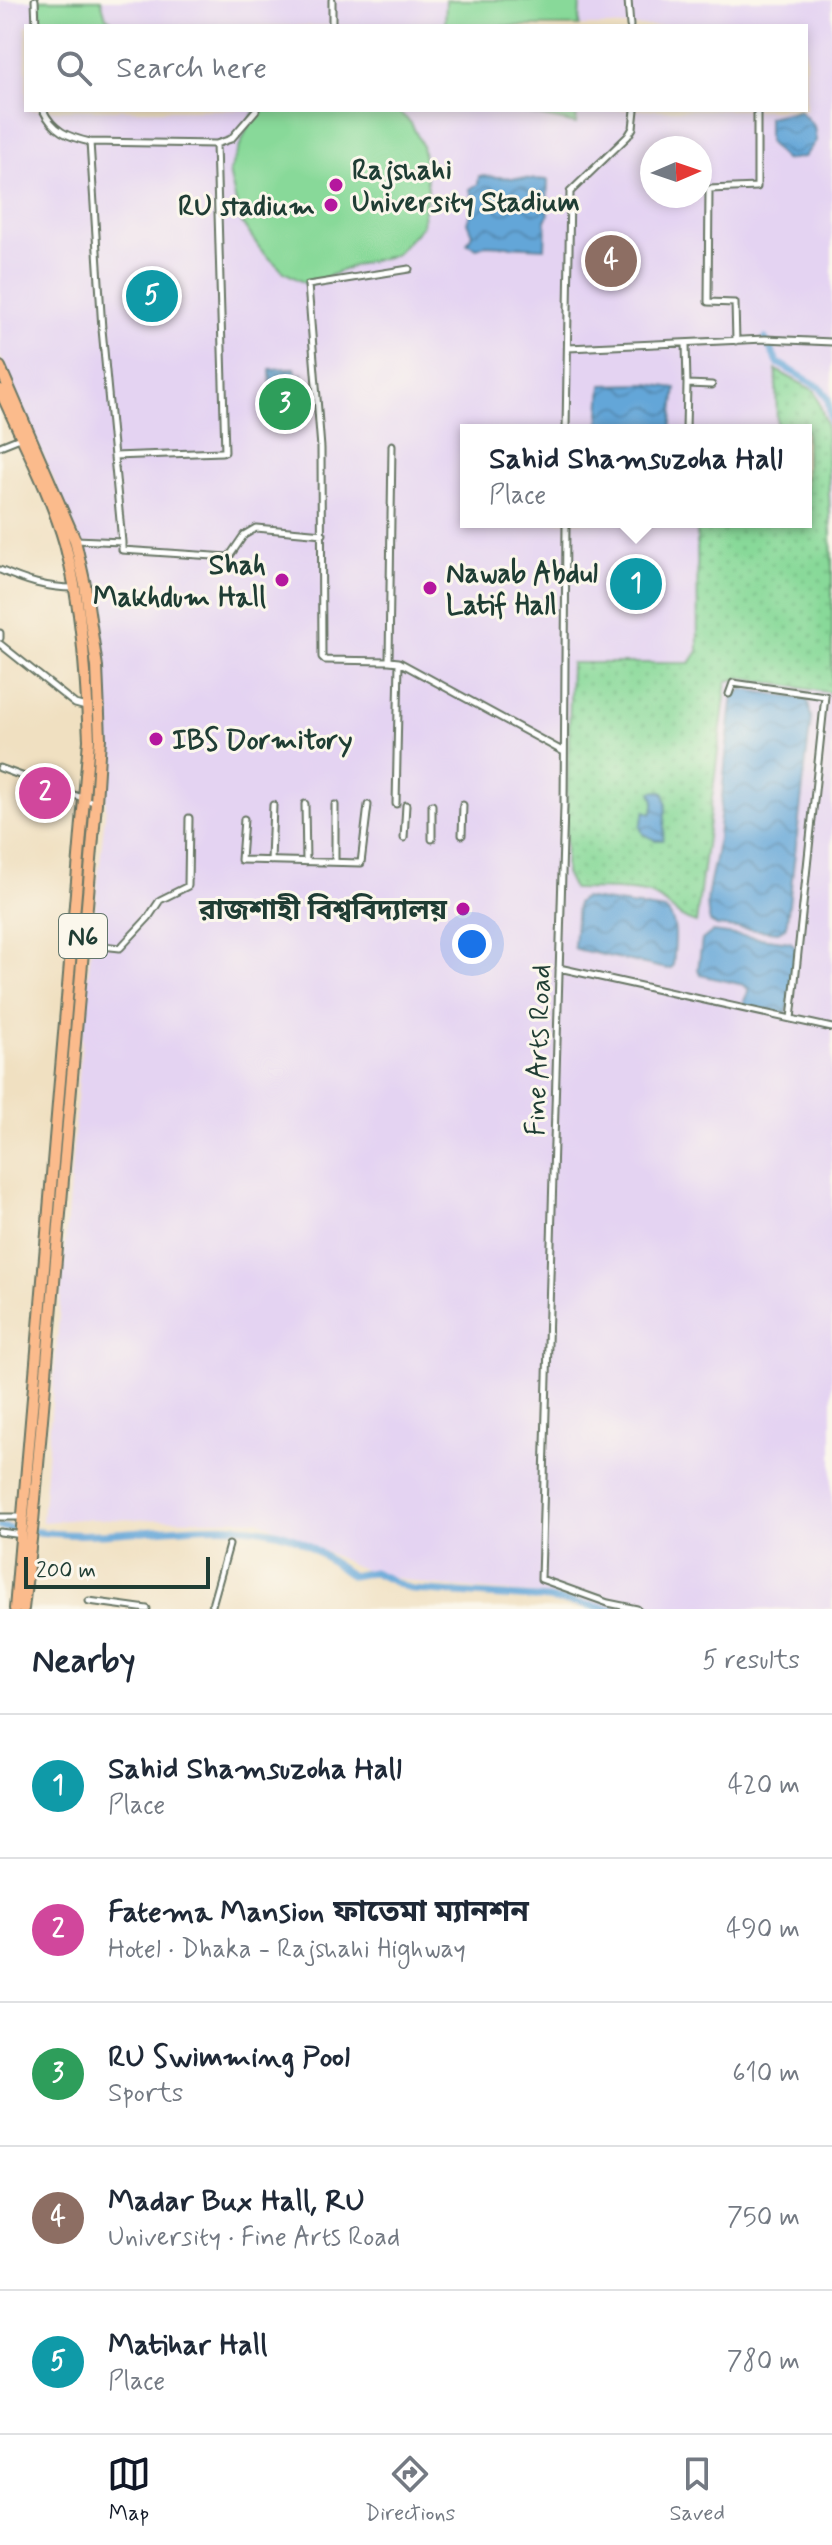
<!DOCTYPE html>
<meta charset="utf-8">
<style>
:root{--surface:#fff;--page:#f6f6f7;--text:#1f2937;--muted:#747a83;--line:#e0e1e3;--accent:#111827}
body{margin:0;font-family:Mynerve,"Noto Sans Bengali",sans-serif;background:var(--page);color:var(--text)}
.compass{position:absolute;left:640px;top:136px;width:72px;height:72px;border-radius:50%;background:var(--surface);box-shadow:0 4px 12px #0003;rotate:88deg}
.scale{position:absolute;left:24px;bottom:20px;width:186px;box-sizing:border-box;padding-left:8px;border:4px solid #1f3d34;border-top:0;font-size:22px;line-height:28px;white-space:nowrap;color:#1f3d34;-webkit-text-stroke:6px #fbf7ec;paint-order:stroke}
.you{position:absolute;left:472px;top:944px;width:28px;height:28px;margin:-20px;border:6px solid #fff;border-radius:50%;background:#1a73e8;box-shadow:0 0 0 12px #1a73e833}
.badge{display:grid;place-items:center;width:52px;height:52px;border-radius:50%;background:var(--accent);color:#fff;font-size:26px;font-weight:700}
.pin{position:absolute;translate:-50% -50%;border:4px solid #fff;box-shadow:0 2px 8px #0006}
.popup{position:absolute;left:460px;top:424px;width:352px;height:104px;box-sizing:border-box;display:grid;place-content:center;border-radius:0px;background:var(--surface);filter:drop-shadow(0 2px 6px #0005);font-size:26px;white-space:nowrap;color:var(--muted)}
.popup b{font-size:30px;color:var(--text)}
.popup::after{content:'';position:absolute;left:50%;top:100%;margin-left:-16px;border:16px solid transparent;border-top-color:var(--surface)}
.list{margin:0;padding:0;list-style:none}
h2{display:flex;justify-content:space-between;align-items:center;height:104px;margin:0;padding:0 32px;font-size:34px}
h2 small{font-size:26px;font-weight:400;color:var(--muted)}
.list li{display:grid;grid-template-columns:52px 1fr auto;gap:24px;align-items:center;box-sizing:border-box;height:144px;padding:0 32px;border-top:2px solid var(--line)}
.list b{display:block;font-size:30px;white-space:nowrap}
.list p{margin:0;font-size:26px;white-space:nowrap;color:var(--muted)}
.list em{font-size:26px;font-style:normal;color:var(--muted)}
.icon{flex:none;width:44px;height:44px;fill:none;stroke:currentColor;stroke-width:2;stroke-linecap:round;stroke-linejoin:round}
.map{position:relative;flex:none;width:832px;height:1609px;overflow:hidden}
.search{position:absolute;background:var(--surface);box-shadow:0 4px 12px #0003;left:24px;right:24px;top:24px;height:88px;display:flex;align-items:center;gap:20px;box-sizing:border-box;padding:0 28px;border-radius:0px;color:var(--muted);font-size:30px}
.sheet{height:824px;background:var(--surface)}
nav{display:flex;justify-content:space-around;align-items:center;box-sizing:border-box;height:112px;border-top:2px solid var(--line);background:var(--surface);font-size:22px;color:var(--muted)}
nav a{display:grid;justify-items:center;gap:4px}
nav .on{color:var(--accent)}
.map>svg:first-child{display:block}
.built{fill:#e4d3f2;fill-rule:evenodd}
.grass{fill:url(#grass-dots);stroke:#548b66;stroke-width:2}
.park{fill:#88d999;stroke:#548b66;stroke-width:2}
.water{fill:url(#water-waves);stroke:#427286;stroke-width:2}
.lines{fill:none;stroke-linecap:round;stroke-linejoin:round}
.canal{stroke:#64a6d8;stroke-width:7}
.street-casing{stroke:#687665;stroke-width:9}
.highway-casing{stroke:#687665;stroke-width:14}
.street{stroke:#fff;stroke-width:5}
.highway{stroke:#fbbb8c;stroke-width:10}
.poi-dot{fill:#b5179e;stroke:#fbf7ec;stroke-width:3}
.labels{text-anchor:middle;stroke-width:6;stroke-linejoin:round;paint-order:stroke}
.shield{fill:#fbf7ec;stroke:#61756b;stroke-width:2}
.shield-label{font-size:26px;font-weight:bold;fill:#1f3d34}
.poi-label{font-size:28px;font-weight:bold;fill:#1f3d34;stroke:#fbf7ec;text-anchor:start}
.street-label{font-size:28px;fill:#1f3d34;stroke:#fbf7ec}
</style>
<div class="map">
<svg width="832" height="1609" viewBox="0 0 832 1609">
<defs>
<pattern id="grass-dots" width="8" height="8" patternUnits="userSpaceOnUse" patternTransform="scale(2)"><rect width="8" height="8" fill="#88d999"/><path d="M2 2h.1M6 6h.1" fill="none" stroke="#75bb84" stroke-width="1.8" stroke-linecap="round"/></pattern>
<pattern id="water-waves" width="16" height="10" patternUnits="userSpaceOnUse" patternTransform="scale(2)"><rect width="16" height="10" fill="#64a6d8"/><path d="M0 5q4-4 8 0t8 0" fill="none" stroke="#5288b0"/></pattern>
</defs>
<rect width="100%" height="100%" fill="#fbf7ec"/>
<filter id="ink" filterUnits="userSpaceOnUse"><feTurbulence type="fractalNoise" baseFrequency=".0125" numOctaves="2"/><feDisplacementMap in="SourceGraphic" scale="16" xChannelSelector="R" yChannelSelector="G"/><feConvolveMatrix kernelMatrix="1 2 1 2 8 2 1 2 1" color-interpolation-filters="sRGB"/></filter>
<filter id="wash" filterUnits="userSpaceOnUse"><feTurbulence type="fractalNoise" baseFrequency=".006" numOctaves="4" result="noise"/><feDisplacementMap in="SourceGraphic" scale="32" xChannelSelector="R" yChannelSelector="G"/><feGaussianBlur stdDeviation="1.8" result="paint"/><feColorMatrix in="noise" values="0 0 0 0 0 0 0 0 0 0 0 0 0 0 0 0 0 1.4 0 .05"/><feComposite in="paint" operator="in"/></filter>
<g filter="url(#wash)">
<rect width="100%" height="100%" fill="#f0e0c1"/>
<!-- built -->
<path class="built" d="M 0,0 L 832,0 L 832,1609 L 622,1609 L 569,1597 L 429,1585 L 364,1570 L 258,1520 L 80,1519 L 42,1522 L 84,1014 L 106,805 L 106,710 L 90,580 L 80,540 L 0,356 ZM 26,26 L 806,26 L 806,110 L 26,110 ZM 652,148 L 700,148 L 700,196 L 652,196 ZM 466,430 L 806,430 L 806,522 L 466,522 Z"/>
<!-- grass -->
<path class="grass" d="M 776,370 L 815,391 L 826,423 L 832,563 L 832,693 L 742,678 L 727,681 L 696,923 C 674,917 671,904 654,896 C 641,889 590,889 573,889 L 565,873 L 571,663 L 690,663 L 698,651 L 697,522 L 806,522 L 806,430 L 777,430 Z"/>
<!-- park -->
<path class="park" d="M 39,0 L 101,0 L 106,17 L 111,20 L 111,26 L 40,26 Z
M 446,0 L 580,0 L 579,26 L 445,26 Z
M 265,110 L 397,110 L 411,123 L 422,145 L 428,189 L 422,226 L 395,255 L 355,265 L 308,285 L 284,272 L 261,250 L 240,220 L 229,172 L 254,112 Z
M 512,110 L 577,110 L 576,124 Z"/>
<!-- water -->
<path class="water" d="M 799,110 L 814,126 L 816,141 L 804,157 L 785,160 L 768,142 L 768,117 Z
M 479,176 L 548,180 L 547,208 L 549,214 L 546,218 L 545,248 L 485,245 L 477,248 L 467,244 L 472,234 L 467,222 L 474,206 L 470,189 L 478,184 Z
M 295,368 L 296,374 L 302,374 L 303,420 L 298,421 L 297,430 L 275,432 L 272,422 L 268,420 L 267,389 L 271,388 L 270,369 Z
M 648,384 L 676,388 L 671,430 L 599,430 L 602,385 Z
M 743,689 L 801,699 L 808,701 L 811,718 L 787,921 L 785,928 L 778,932 L 717,926 L 710,922 C 702,897 714,872 717,847 C 722,799 726,751 732,703 L 733,696 Z
M 659,791 L 664,793 L 666,802 L 663,840 L 655,840 L 643,834 L 640,827 L 645,811 L 651,814 C 656,807 655,800 651,792 Z
M 583,898 L 665,910 C 680,922 674,948 673,966 L 670,969 L 663,968 L 576,949 L 574,947 L 577,903 Z
M 712,932 L 790,942 L 794,945 L 796,950 L 787,1013 L 745,1006 L 744,1001 L 749,990 L 744,985 L 700,975 L 698,970 L 702,940 Z"/>
<g class="lines">
<!-- canal -->
<path class="canal" d="M 765,339 L 778,363 L 821,388 L 828,399 L 832,426
M 0,1527 C 32,1532 66,1536 99,1534 C 155,1532 237,1517 289,1536 C 311,1544 332,1563 352,1576 L 373,1572 L 412,1590 L 549,1599 L 613,1609"/>
</g>
</g>
<g filter="url(#ink)">
<g class="lines">
<!-- street casing -->
<g class="street-casing">
<path id="street" d="M 35,0 L 36,26
M 332,0 L 332,26
M 628,0 L 630,26
M 43,110 C 53,131 68,137 90,142 L 102,329 L 122,542 L 76,540
M 90,142 L 216,144 L 225,452
M 216,144 L 231,139 L 256,110
M 736,341 L 735,303 L 708,302 L 709,189 L 757,187 L 757,110
M 686,343 L 687,384 L 712,385
M 568,348 L 765,339 L 832,342
M 566,430 L 570,192 L 628,136 L 633,128 L 635,110
M 686,430 L 687,384
M 392,445 L 389,661 L 399,662 L 396,804
M 0,446 L 20,438
M 114,456 L 222,452
M 566,522 L 564,806 L 541,1579 L 608,1603 L 637,1609
M 122,542 L 122,550 L 229,557 L 244,535 L 256,528 L 323,534
M 0,570 C 25,581 47,588 74,588
M 0,633 L 0,638
M 0,644 L 75,704 L 86,707
M 389,661 L 325,660 L 322,657 L 321,448 L 308,285 L 409,269
M 399,662 L 564,752
M 729,694 L 733,683 L 825,696 L 791,1019
M 0,768 L 96,803
M 305,804 L 306,862
M 335,805 L 335,862
M 244,819 L 241,860 L 361,863 L 368,805
M 462,835 L 463,805
M 404,838 L 406,805
M 432,839 L 432,805
M 271,861 L 273,805
M 84,944 L 120,948 L 148,918 L 160,900 L 188,886 L 189,818
M 559,968 L 832,1028
M 0,1517 L 24,1517
M 0,1532 L 23,1535
M 89,1601 L 147,1609
M 211,1609 L 229,1545"/>
</g>
<!-- highway casing -->
<g class="highway-casing">
<path id="highway" d="M 0,367 L 75,540 L 85,585 L 97,667 L 100,738 L 96,803 L 33,1522 L 23,1609
M 0,390 C 22,440 50,491 65,544 C 82,607 86,675 89,740 L 15,1609"/>
</g>
<!-- street -->
<use href="#street" class="street"/>
<!-- highway -->
<use href="#highway" class="highway"/>
</g>
</g>
<!-- markers -->
<g class="poi-dot">
<circle cx="336" cy="185" r="8"/>
<circle cx="331" cy="205" r="8"/>
<circle cx="282" cy="580" r="8"/>
<circle cx="430" cy="588" r="8"/>
<circle cx="156" cy="739" r="8"/>
<circle cx="463" cy="909" r="8"/>
</g>
<g class="labels">
<!-- shield labels -->
<rect class="shield" x="59" y="914" width="48" height="44" rx="6"/>
<g class="shield-label">
<text x="83" y="945">N6</text>
</g>
<!-- poi labels -->
<g class="poi-label">
<text x="352" y="179">Rajshahi<tspan x="352" dy="32">University Stadium</tspan></text>
<text x="315" y="215" text-anchor="end">RU stadium</text>
<text x="266" y="574" text-anchor="end">Shah<tspan x="266" dy="32">Makhdum Hall</tspan></text>
<text x="446" y="582">Nawab Abdul<tspan x="446" dy="32">Latif Hall</tspan></text>
<text x="172" y="749">IBS Dormitory</text>
<text x="447" y="919" text-anchor="end">রাজশাহী বিশ্ববিদ্যালয়</text>
</g>
<!-- street labels -->
<g class="street-label">
<text transform="translate(537 1050) rotate(-88)" y="10">Fine Arts Road</text>
</g>
</g>
</svg>
<svg class="compass" viewBox="-18 -18 36 36"><path d="M0-13l5 13h-10z" fill="#e53935"/><path d="M0 13l5-13h-10z" fill="#747a83"/></svg>
<div class="scale">200 m</div>
<div class="you"></div>
<div class="pin badge" style="left:636px;top:584px;background:#0f9aa8">1</div>
<div class="popup"><b>Sahid Shamsuzoha Hall</b>Place</div>
<div class="pin badge" style="left:45px;top:793px;background:#d1479c">2</div>
<div class="pin badge" style="left:285px;top:404px;background:#2e9e5b">3</div>
<div class="pin badge" style="left:611px;top:261px;background:#8d6e63">4</div>
<div class="pin badge" style="left:152px;top:296px;background:#0f9aa8">5</div>
<div class="search"><svg class="icon" aria-label="search" viewBox="0 0 24 24"><circle cx="10" cy="10" r="6"/><path d="M15 15l6 6"/></svg>Search here</div>
</div>
<section class="sheet">
<h2>Nearby<small>5 results</small></h2>
<ul class="list">
<li><span class="badge" style="background:#0f9aa8">1</span><div><b>Sahid Shamsuzoha Hall</b><p>Place</p></div><em>420 m</em></li>
<li><span class="badge" style="background:#d1479c">2</span><div><b>Fatema Mansion ফাতেমা ম্যানশন</b><p>Hotel · Dhaka - Rajshahi Highway</p></div><em>490 m</em></li>
<li><span class="badge" style="background:#2e9e5b">3</span><div><b>RU Swimming Pool</b><p>Sports</p></div><em>610 m</em></li>
<li><span class="badge" style="background:#8d6e63">4</span><div><b>Madar Bux Hall, RU</b><p>University · Fine Arts Road</p></div><em>750 m</em></li>
<li><span class="badge" style="background:#0f9aa8">5</span><div><b>Matihar Hall</b><p>Place</p></div><em>780 m</em></li>
</ul>
</section>
<nav>
<a class="on"><svg class="icon" aria-label="map" viewBox="0 0 24 24"><path d="M3 6l6-2 6 2 6-2v14l-6 2-6-2-6 2zM9 4v14M15 6v14"/></svg>Map</a>
<a><svg class="icon" aria-label="directions" viewBox="0 0 24 24"><path d="M12 3l9 9-9 9-9-9zM9 14v-3h6M13 9l2 2-2 2"/></svg>Directions</a>
<a><svg class="icon" aria-label="saved" viewBox="0 0 24 24"><path d="M7 4h10v16l-5-4-5 4z"/></svg>Saved</a>
</nav>
